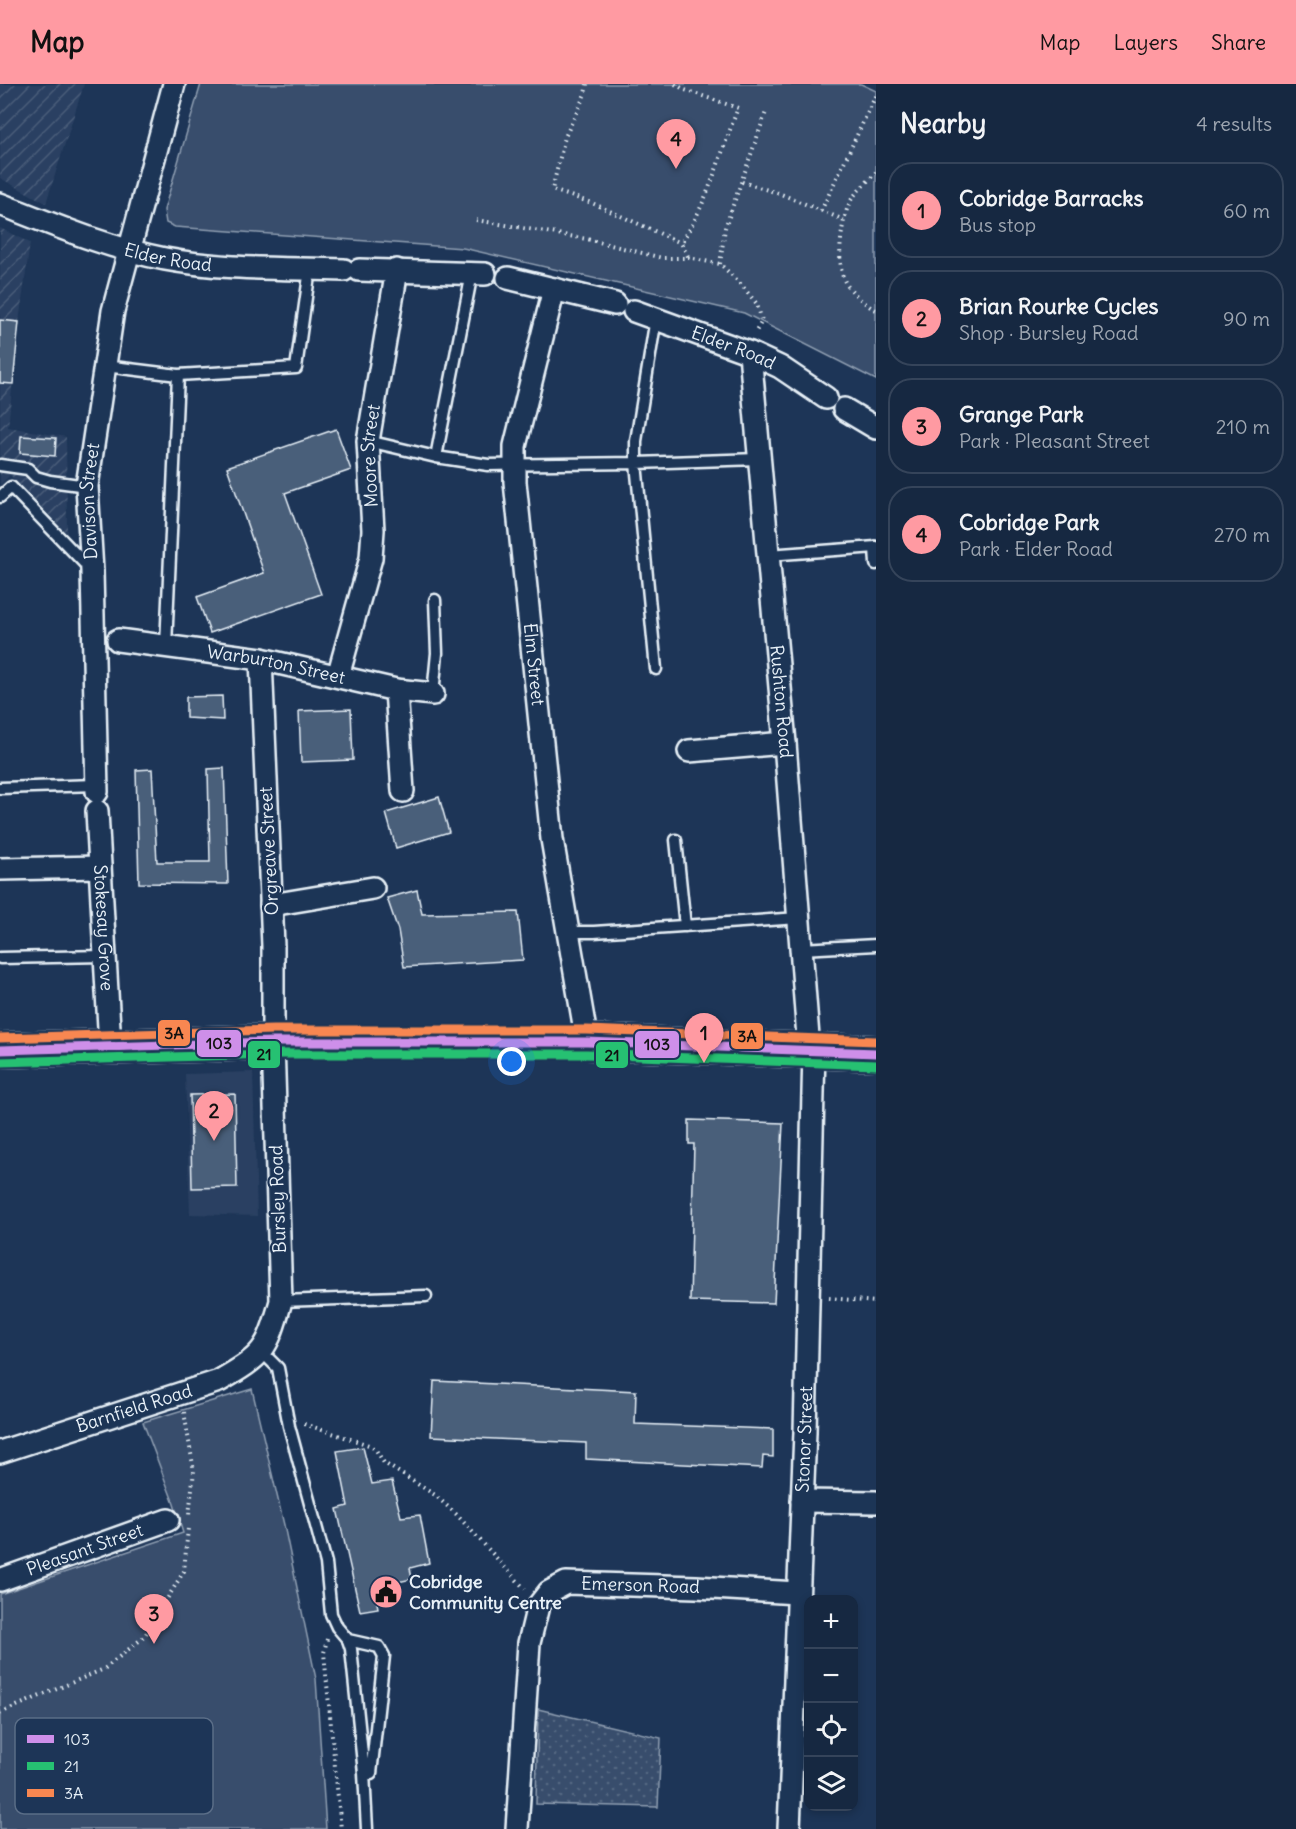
<!DOCTYPE html>
<meta charset="utf-8">
<style>
:root{--surface:#162841;--page:#23344c;--text:#f1f3f6;--muted:#9ea6b1;--line:#35445a;--accent:#ff9aa2}
body{margin:0;font-family:Delius,sans-serif;background:var(--page);color:var(--text)}
.controls{position:absolute;right:18px;bottom:18px;display:grid;overflow:hidden;border-radius:12px;box-shadow:0 3px 9px #0003}
.controls button{width:54px;height:54px;display:grid;place-items:center;padding:0;border:0;border-bottom:2px solid var(--line);background:var(--surface);color:var(--text);font:30px sans-serif}
.you{position:absolute;left:512px;top:978px;width:21px;height:21px;margin:-15px;border:4px solid #fff;border-radius:50%;background:#1a73e8;box-shadow:0 0 0 9px #1a73e833}
.badge{display:grid;place-items:center;width:39px;height:39px;border-radius:50%;background:var(--accent);color:#111;font-size:20px;font-weight:700}
.pin{position:absolute;translate:-50% -50px;filter:drop-shadow(0 2px 3px #0008)}
.pin::after{content:'';position:absolute;top:32px;width:21px;height:18px;background:inherit;clip-path:polygon(0 0,100% 0,50% 100%)}
.list{margin:0;padding:0;list-style:none}
h2{display:flex;justify-content:space-between;align-items:center;height:78px;margin:0;padding:0 24px;font-size:26px}
h2 small{font-size:20px;font-weight:400;color:var(--muted)}
.list li{display:grid;grid-template-columns:39px 1fr auto;gap:18px;align-items:center;box-sizing:border-box;height:96px;margin:0 12px 12px;padding:0 12px;border:2px solid var(--line);border-radius:24px}
.list b{display:block;font-size:22px;white-space:nowrap}
.list p{margin:0;font-size:20px;white-space:nowrap;color:var(--muted)}
.list em{font-size:20px;font-style:normal;color:var(--muted)}
.icon{flex:none;width:33px;height:33px;fill:none;stroke:currentColor;stroke-width:2;stroke-linecap:round;stroke-linejoin:round}
.map{position:relative;flex:none;width:876px;height:1745px;overflow:hidden}
header{display:flex;align-items:center;gap:36px;box-sizing:border-box;height:84px;padding:0 30px;background:var(--accent);color:#111}
header strong{font-size:28px}
nav{display:flex;gap:33px;margin-inline-start:auto;font-size:21px}
main{display:flex}
aside{flex:1;background:var(--surface)}
.map>svg:first-child{display:block}
.built{fill:#2a4162}
.industrial{fill:url(#industrial-furrows)}
.green{fill:#374d6c;stroke:#909fb2;stroke-width:1.5}
.garden{fill:url(#garden-dots);stroke:#909fb2;stroke-width:1.5}
.building{fill:#495e7a;stroke:#e8f1f8;stroke-width:1.5}
.lines{fill:none;stroke-linecap:round;stroke-linejoin:round}
.service-casing{stroke:#e8f1f8;stroke-width:15}
.minor-casing{stroke:#e8f1f8;stroke-width:26}
.primary-casing{stroke:#e8f1f8;stroke-width:38}
.path{stroke:#e8f1f8;stroke-width:4;stroke-dasharray:1.5 4.5;stroke-linecap:butt}
.service{stroke:#1d3557;stroke-width:10}
.minor{stroke:#1d3557;stroke-width:21}
.primary{stroke:#1d3557;stroke-width:33}
.bus-1-casing{stroke:#1d3557;stroke-width:14}
.bus-2-casing{stroke:#1d3557;stroke-width:14}
.bus-3-casing{stroke:#1d3557;stroke-width:14}
.bus-1{stroke:#ce8fe9;stroke-width:9}
.bus-2{stroke:#26c172;stroke-width:9}
.bus-3{stroke:#f88751;stroke-width:9}
.labels{text-anchor:middle;stroke-width:4.5;stroke-linejoin:round;paint-order:stroke}
.street-label{font-size:18px;fill:#e8f1f8;stroke:#1d3557}
.poi-label{font-size:18px;font-weight:bold;fill:#e8f1f8;stroke:#1d3557;text-anchor:start}
.key{fill:#1d3557;stroke:#5a6d87;stroke-width:1.5}
.key-label{font-size:16px;fill:#e8f1f8}
.line-badge{stroke:#1d3557;stroke-width:2}
.pale-badge-label{font-size:16px;text-anchor:middle;font-weight:bold;fill:#111}
</style>
<header>
<strong>Map</strong>
<nav><a>Map</a><a>Layers</a><a>Share</a></nav>
</header>
<main>
<div class="map">
<svg width="876" height="1745" viewBox="0 0 876 1745">
<defs>
<pattern id="industrial-furrows" width="10" height="10" patternUnits="userSpaceOnUse" patternTransform="scale(1.5)"><rect width="10" height="10" fill="#2a4162"/><path d="M-1 1l2-2M0 10L10 0M9 11l2-2" fill="none" stroke="#495d79"/></pattern>
<pattern id="garden-dots" width="8" height="8" patternUnits="userSpaceOnUse" patternTransform="scale(1.5)"><rect width="8" height="8" fill="#374d6c"/><path d="M2 2h.1M6 6h.1" fill="none" stroke="#546782" stroke-width="1.8" stroke-linecap="round"/></pattern>
</defs>
<rect width="100%" height="100%" fill="#1d3557"/>
<filter id="ink" filterUnits="userSpaceOnUse"><feTurbulence type="fractalNoise" baseFrequency=".0167" numOctaves="2"/><feDisplacementMap in="SourceGraphic" scale="12" xChannelSelector="R" yChannelSelector="G"/><feConvolveMatrix kernelMatrix="1 2 1 2 8 2 1 2 1" color-interpolation-filters="sRGB"/></filter>
<g filter="url(#ink)">
<!-- built -->
<path class="built" d="M 253,988 L 257,1132 L 190,1130 L 185,990 Z"/>
<!-- industrial -->
<path class="industrial" d="M 0,0 L 84,0 L 46,119 L 0,94 Z
M 0,144 L 30,159 L 19,238 L 8,343 L 66,353 L 67,449 L 10,391 L 0,401 Z"/>
<!-- green -->
<path class="green" d="M 201,0 L 861,0 L 876,7 L 876,296 L 744,229 L 463,164 L 175,143 L 166,139 L 164,126 Z
M 252,1305 L 284,1441 L 316,1595 L 326,1745 L 0,1745 L 0,1510 L 183,1449 L 174,1420 L 143,1338 Z"/>
<!-- garden -->
<path class="garden" d="M 538,1625 L 661,1654 L 658,1723 L 536,1720 Z"/>
<!-- building -->
<path class="building" d="M 0,236 L 19,238 L 13,300 L 0,299 Z
M 336,345 L 351,386 L 285,409 L 321,510 L 210,549 L 197,513 L 264,489 L 227,383 Z
M 21,352 L 56,354 L 55,372 L 20,369 Z
M 222,612 L 223,636 L 186,634 L 186,613 Z
M 351,625 L 353,676 L 301,678 L 299,627 Z
M 224,684 L 228,800 L 139,799 L 136,686 L 152,685 L 157,778 L 210,778 L 208,685 Z
M 439,713 L 449,748 L 396,764 L 386,729 Z
M 417,806 L 422,830 L 518,828 L 523,876 L 404,883 L 398,846 L 387,814 Z
M 235,1010 L 237,1103 L 192,1104 L 190,1011 Z
M 689,1036 L 783,1039 L 774,1219 L 690,1217 L 694,1060 L 689,1060 Z
M 434,1297 L 636,1307 L 635,1340 L 773,1345 L 773,1373 L 763,1372 L 762,1384 L 586,1375 L 586,1359 L 431,1352 Z
M 363,1363 L 372,1400 L 392,1397 L 401,1433 L 420,1431 L 429,1479 L 410,1484 L 412,1495 L 374,1503 L 378,1524 L 360,1527 L 337,1425 L 348,1422 L 337,1367 Z"/>
<g class="lines">
<!-- service casing -->
<g class="service-casing">
<path id="service" d="M 656,234 L 636,357 L 636,379 L 656,585
M 105,282 L 178,291 L 296,284 L 310,185
M 368,357 L 436,373 L 488,381 L 636,379 L 759,375
M 436,373 L 472,189
M 0,381 L 28,385 L 36,393 L 50,397 L 87,402
M 0,413 L 11,403 L 90,485
M 875,463 L 876,480
M 768,471 L 876,463
M 166,562 L 178,291
M 433,610 L 437,569 L 435,516
M 0,704 L 97,701
M 676,756 L 685,842
M 567,848 L 594,848 L 799,834
M 801,865 L 876,861
M 0,874 L 105,872
M 281,1217 L 426,1212
M 262,1268 L 278,1284 L 289,1342 L 326,1479 L 331,1530 L 337,1543 L 348,1556 L 351,1565 L 364,1689 L 371,1690 L 384,1572 L 379,1563 L 348,1556
M 364,1689 L 367,1745"/>
</g>
<!-- minor casing -->
<g class="minor-casing">
<g id="minor">
<path id="s1" d="M 0,120 C 54,141 108,164 165,175 C 223,186 285,184 344,186"/>
<path d="M 359,186 L 485,190"/>
<path d="M 508,194 L 615,220"/>
<path id="s2" d="M 554,205 L 515,362 L 515,398 L 552,755 L 587,958"/>
<path id="s3" d="M 634,227 L 750,269 L 780,283 L 826,314"/>
<path id="s4" d="M 750,269 L 785,659 L 809,966"/>
<path d="M 844,325 L 876,344"/>
<path id="s5" d="M 118,556 L 261,575 L 396,606 L 433,610"/>
<path id="s6" d="M 338,592 L 371,474 L 373,446 L 368,357 L 397,186"/>
<path d="M 396,606 L 403,707"/>
<path d="M 689,667 L 785,659"/>
<path id="s7" d="M 97,708 L 92,487 L 87,402 L 113,227 L 174,0"/>
<path id="s8" d="M 97,727 L 110,962"/>
<path d="M 0,785 L 100,783"/>
<path d="M 271,821 L 373,804"/>
<path id="s9" d="M 0,1368 L 219,1297 C 264,1271 267,1267 281,1217 L 273,958 L 273,862 L 261,575"/>
<path d="M 802,1417 L 876,1418"/>
<path id="s10" d="M 0,1496 L 168,1436"/>
<path id="s11" d="M 517,1745 L 529,1559 L 538,1522 L 549,1508 L 566,1499 L 696,1503 L 797,1509"/>
<path id="s12" d="M 789,1745 L 805,1348 L 814,966"/>
</g>
</g>
<!-- primary casing -->
<g class="primary-casing">
<path id="primary" d="M 0,966 L 273,958 L 587,958 L 876,969"/>
</g>
<!-- path -->
<path class="path" d="M 587,0 L 585,10 L 565,53 L 552,106 L 592,119 L 681,159
M 675,0 L 685,6 L 738,24 C 721,68 708,119 681,159 L 689,174
M 876,88 C 868,98 854,109 849,120 C 841,139 836,180 845,198 C 849,206 868,223 876,226
M 742,98 L 781,110 L 844,136
M 821,127 L 876,11
M 476,136 L 587,155 L 662,174 L 689,174 L 720,180 L 739,198 L 757,220 L 762,237 L 755,249
M 720,180 L 725,144 L 766,28
M 829,1214 L 876,1218
M 184,1328 L 194,1387 L 189,1431
M 304,1340 L 369,1361 L 376,1366 L 384,1379 L 435,1411 L 456,1430 L 525,1505
M 327,1555 L 324,1569 L 341,1745
M 0,1629 L 104,1585 L 144,1553 L 184,1487 L 188,1444"/>
<!-- service -->
<use href="#service" class="service"/>
<!-- minor -->
<use href="#minor" class="minor"/>
<!-- primary -->
<use href="#primary" class="primary"/>
<!-- bus-1 casing -->
<g class="bus-1-casing">
<path id="bus-1" d="M 0,966 L 273,958 L 587,958 L 876,969"/>
</g>
<!-- bus-2 casing -->
<g class="bus-2-casing">
<path id="bus-2" d="M 0,978 L 273,970 L 587,970 L 876,981"/>
</g>
<!-- bus-3 casing -->
<g class="bus-3-casing">
<path id="bus-3" d="M 0,954 L 273,946 L 587,946 L 876,957"/>
</g>
<!-- bus-1 -->
<use href="#bus-1" class="bus-1"/>
<!-- bus-2 -->
<use href="#bus-2" class="bus-2"/>
<!-- bus-3 -->
<use href="#bus-3" class="bus-3"/>
</g>
</g>
<!-- icons -->
<defs>
<g id="civic-disc" transform="scale(1.725)"><circle r="9.5" fill="#ff9aa2" stroke="#1d3557"/><path d="M-.6-6.5H3V-4.5H.6V-3L4-1V1h2V6H-6V1h2V-1L-.6-3ZM-1.2 2.5V6h2.4V2.5Z" fill="#111"/></g>
</defs>
<g fill-rule="evenodd">
<use href="#civic-disc" x="386" y="1508"/>
</g>
<g class="labels">
<!-- street labels -->
<g class="street-label">
<text dy="6" stroke="none"><textPath href="#s1" startOffset="177">Elder Road</textPath></text>
<text dy="6" stroke="none"><textPath href="#s3" startOffset="106">Elder Road</textPath></text>
<text dy="6" stroke="none"><textPath href="#s6" startOffset="225">Moore Street</textPath></text>
<text dy="6" stroke="none"><textPath href="#s7" startOffset="291">Davison Street</textPath></text>
<text dy="6" stroke="none"><textPath href="#s5" startOffset="160">Warburton Street</textPath></text>
<text dy="6" stroke="none"><textPath href="#s2" startOffset="381">Elm Street</textPath></text>
<text dy="6" stroke="none"><textPath href="#s4" startOffset="350">Rushton Road</textPath></text>
<text transform="translate(269 767) rotate(-93)" y="6">Orgreave Street</text>
<text dy="6" stroke="none"><textPath href="#s8" startOffset="117">Stokesay Grove</textPath></text>
<text transform="translate(278 1115) rotate(-92)" y="6">Bursley Road</text>
<text dy="6" stroke="none"><textPath href="#s9" startOffset="141">Barnfield Road</textPath></text>
<text dy="6" stroke="none"><textPath href="#s12" startOffset="390">Stonor Street</textPath></text>
<text dy="6" stroke="none"><textPath href="#s10" startOffset="90">Pleasant Street</textPath></text>
<text dy="6" stroke="none"><textPath href="#s11" startOffset="336">Emerson Road</textPath></text>
</g>
<!-- poi labels -->
<g class="poi-label">
<text x="409" y="1504">Cobridge<tspan x="409" dy="21">Community Centre</tspan></text>
</g>
</g>
<!-- legend -->
<rect x="15" y="1634" width="198" height="96" rx="9" class="key"/>
<rect x="27" y="1651" width="27" height="8" fill="#ce8fe9"/>
<rect x="27" y="1678" width="27" height="8" fill="#26c172"/>
<rect x="27" y="1705" width="27" height="8" fill="#f88751"/>
<g class="key-label">
<text x="64" y="1661">103</text>
<text x="64" y="1688">21</text>
<text x="64" y="1715">3A</text>
</g>
<g class="line-badge">
<rect x="157" y="935" width="34" height="28" rx="6" fill="#f88751"/>
<rect x="730" y="938" width="34" height="28" rx="6" fill="#f88751"/>
<rect x="196" y="945" width="46" height="29" rx="6" fill="#ce8fe9"/>
<rect x="634" y="946" width="46" height="29" rx="6" fill="#ce8fe9"/>
<rect x="247" y="956" width="34" height="29" rx="6" fill="#26c172"/>
<rect x="595" y="957" width="34" height="28" rx="6" fill="#26c172"/>
</g>
<g class="pale-badge-label">
<text x="174" y="955">3A</text>
<text x="747" y="958">3A</text>
<text x="219" y="965">103</text>
<text x="657" y="966">103</text>
<text x="264" y="976">21</text>
<text x="612" y="977">21</text>
</g>
</svg>
<div class="controls">
<button>+</button>
<button>−</button>
<button><svg class="icon" aria-label="locate" viewBox="0 0 24 24"><circle cx="12" cy="12" r="6"/><path d="M12 2v4M12 18v4M2 12h4M18 12h4"/></svg></button>
<button><svg class="icon" aria-label="layers" viewBox="0 0 24 24"><path d="M12 4l9 5-9 5-9-5zM3 14l9 5 9-5"/></svg></button>
</div>
<div class="you"></div>
<div class="pin badge" style="left:704px;top:979px">1</div>
<div class="pin badge" style="left:214px;top:1057px">2</div>
<div class="pin badge" style="left:154px;top:1560px">3</div>
<div class="pin badge" style="left:676px;top:85px">4</div>
</div>
<aside>
<h2>Nearby<small>4 results</small></h2>
<ul class="list">
<li><span class="badge">1</span><div><b>Cobridge Barracks</b><p>Bus stop</p></div><em>60 m</em></li>
<li><span class="badge">2</span><div><b>Brian Rourke Cycles</b><p>Shop · Bursley Road</p></div><em>90 m</em></li>
<li><span class="badge">3</span><div><b>Grange Park</b><p>Park · Pleasant Street</p></div><em>210 m</em></li>
<li><span class="badge">4</span><div><b>Cobridge Park</b><p>Park · Elder Road</p></div><em>270 m</em></li>
</ul>
</aside>
</main>
